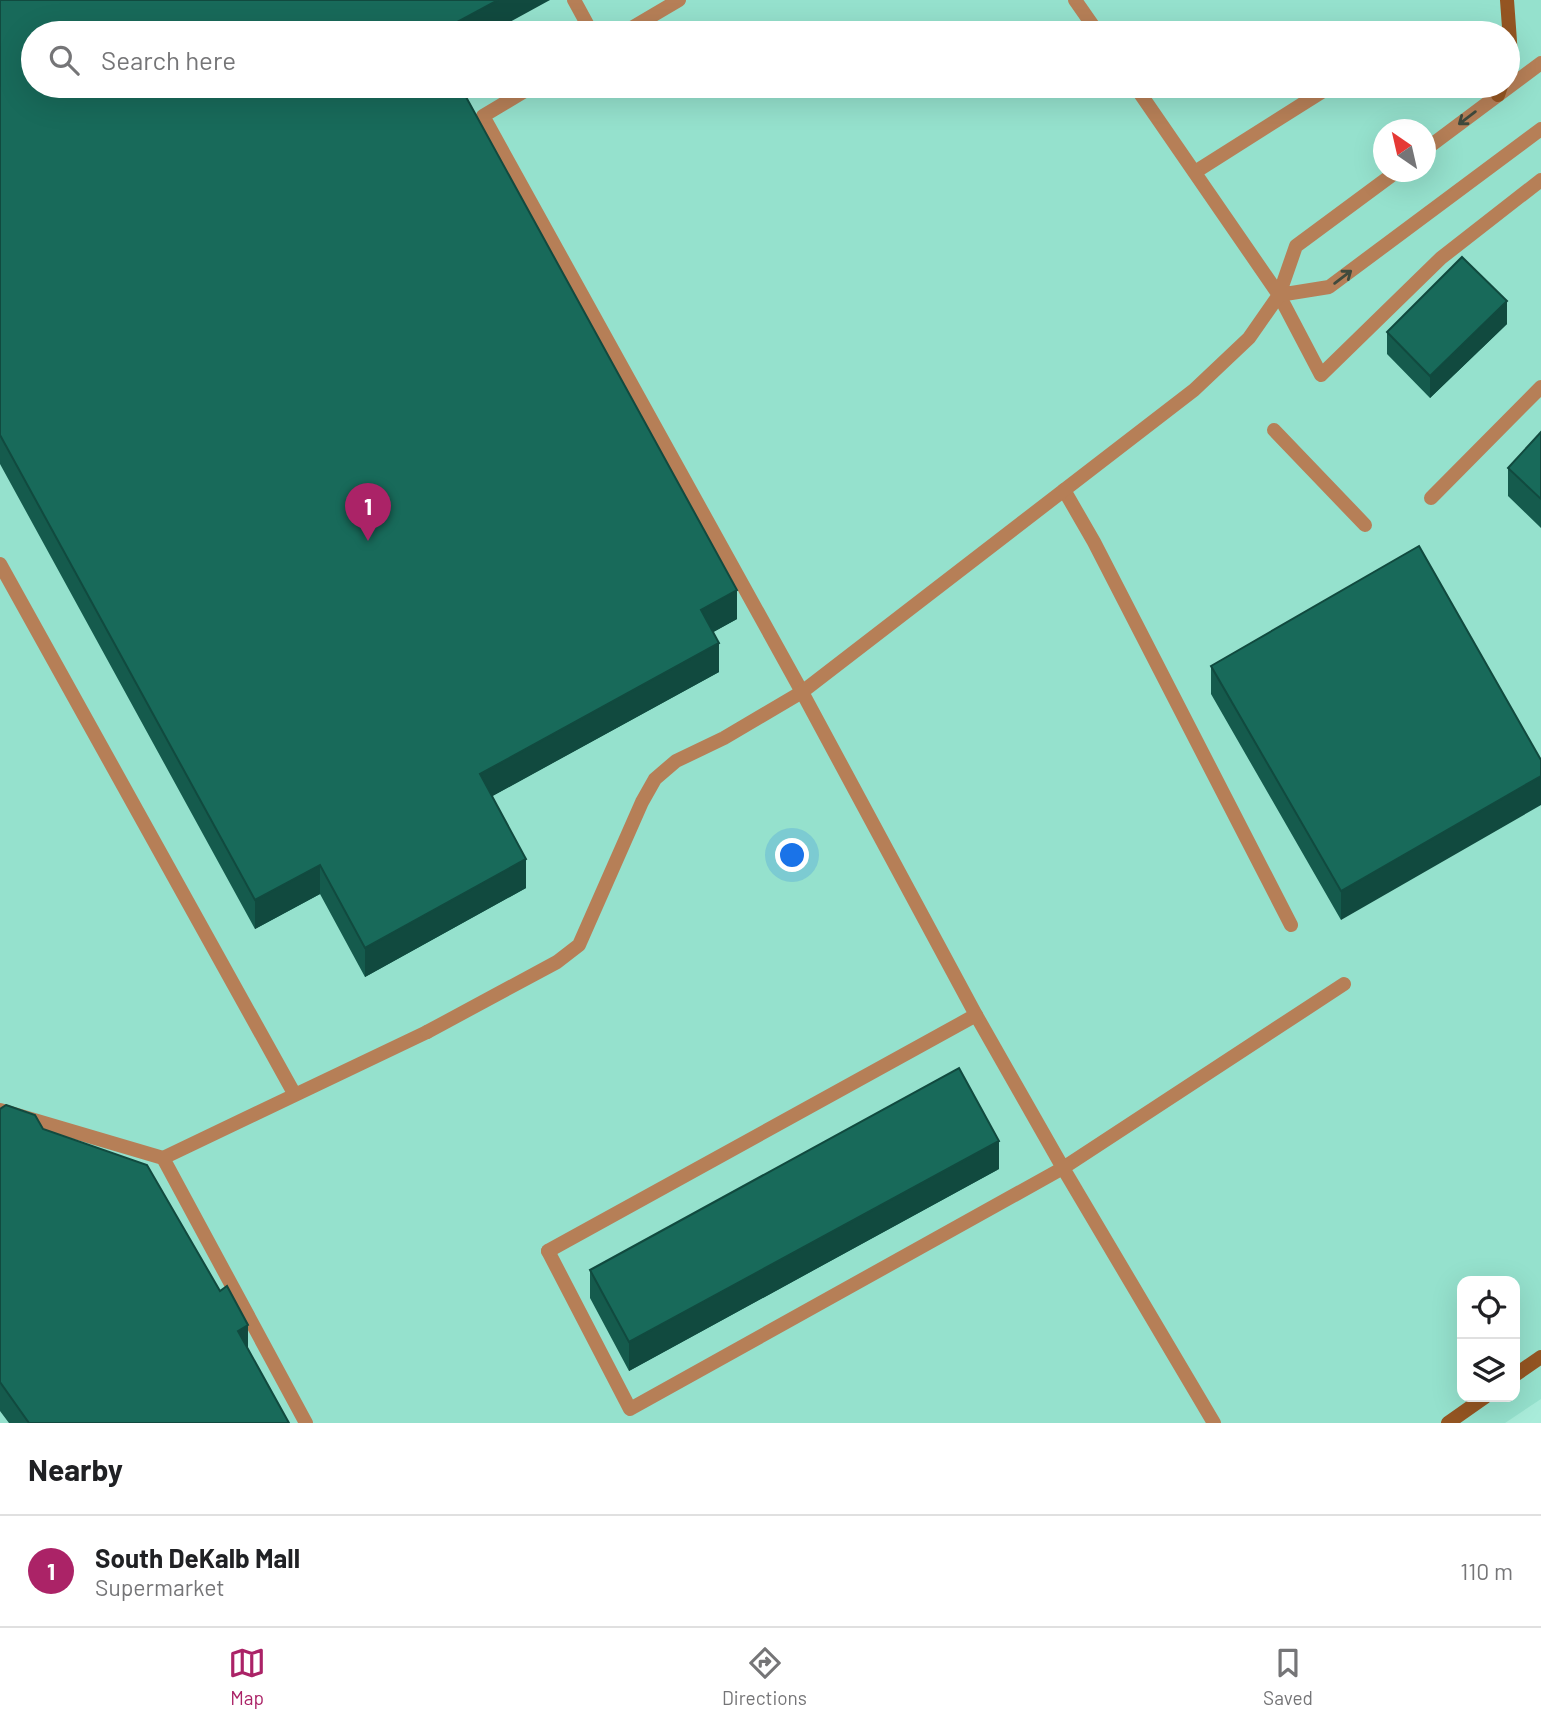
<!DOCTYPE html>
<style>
:root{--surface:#fff;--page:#f6f6f6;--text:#202124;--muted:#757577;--line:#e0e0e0;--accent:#ab2367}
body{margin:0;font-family:Barlow,sans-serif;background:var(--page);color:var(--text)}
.controls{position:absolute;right:21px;bottom:21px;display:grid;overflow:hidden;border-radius:14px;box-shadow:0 7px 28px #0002}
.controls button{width:63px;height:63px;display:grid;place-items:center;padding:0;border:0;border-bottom:2px solid var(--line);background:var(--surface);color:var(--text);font:35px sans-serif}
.compass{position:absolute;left:1373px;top:119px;width:63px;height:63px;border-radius:50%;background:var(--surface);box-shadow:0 7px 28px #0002;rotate:326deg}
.you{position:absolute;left:793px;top:856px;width:24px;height:24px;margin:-18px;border:5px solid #fff;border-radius:50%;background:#1a73e8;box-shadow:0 0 0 10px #1a73e833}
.badge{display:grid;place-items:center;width:46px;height:46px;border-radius:50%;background:var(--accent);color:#fff;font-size:23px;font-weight:700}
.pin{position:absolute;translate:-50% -58px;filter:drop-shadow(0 2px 4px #0008)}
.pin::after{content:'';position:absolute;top:37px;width:24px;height:21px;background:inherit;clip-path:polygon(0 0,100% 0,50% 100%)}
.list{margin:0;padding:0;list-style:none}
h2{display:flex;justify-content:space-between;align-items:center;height:91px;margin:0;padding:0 28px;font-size:30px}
h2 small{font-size:23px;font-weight:400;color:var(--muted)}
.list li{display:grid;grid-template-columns:46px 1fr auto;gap:21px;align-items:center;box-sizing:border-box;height:112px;padding:0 28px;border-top:2px solid var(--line)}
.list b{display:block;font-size:26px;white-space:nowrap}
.list p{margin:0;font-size:23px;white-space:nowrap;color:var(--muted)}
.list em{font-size:23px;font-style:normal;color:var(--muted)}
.icon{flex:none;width:38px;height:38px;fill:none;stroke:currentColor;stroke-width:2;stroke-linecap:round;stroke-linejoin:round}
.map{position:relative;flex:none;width:1541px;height:1423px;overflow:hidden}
.search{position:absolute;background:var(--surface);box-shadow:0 7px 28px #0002;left:21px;right:21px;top:21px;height:77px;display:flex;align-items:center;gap:18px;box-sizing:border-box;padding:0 24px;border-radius:38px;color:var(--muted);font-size:26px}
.sheet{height:203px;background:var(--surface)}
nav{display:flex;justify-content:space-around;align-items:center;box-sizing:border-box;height:98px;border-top:2px solid var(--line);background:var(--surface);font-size:19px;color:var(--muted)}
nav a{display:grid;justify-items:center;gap:4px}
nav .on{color:var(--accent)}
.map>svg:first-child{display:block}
.built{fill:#95e1cd;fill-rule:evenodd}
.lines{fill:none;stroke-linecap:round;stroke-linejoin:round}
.lane{stroke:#b67f57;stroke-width:14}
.street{stroke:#b67f57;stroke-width:14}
.secondary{stroke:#945522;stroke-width:14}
.wall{fill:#155b4d}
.shaded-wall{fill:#114a3f}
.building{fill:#186a5a;stroke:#114a3f;stroke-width:2}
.oneway{stroke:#404b3d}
</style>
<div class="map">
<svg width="1541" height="1423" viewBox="0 0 1541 1423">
<rect width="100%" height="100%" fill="#a9ecda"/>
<!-- built -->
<path class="built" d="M 0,0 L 1541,0 L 1541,1399 L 1505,1423 L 0,1423 ZM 33,33 L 1508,33 L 1508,86 L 33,86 ZM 1384,130 L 1426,130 L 1426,172 L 1384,172 ZM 1462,1281 L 1515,1281 L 1515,1397 L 1462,1397 Z"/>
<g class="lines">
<!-- lane -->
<path class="lane" d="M 574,0 L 592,33
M 623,33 L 679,0
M 533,86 L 483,116 L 802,692
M 1195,172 L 1331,86
M 1279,295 L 1321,375 L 1441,258 L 1541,180
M 1274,430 L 1365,525
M 1064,490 L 1094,542 L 1291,925
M 1431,498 L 1541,387
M 0,564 L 295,1095
M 976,1015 L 1063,1168 L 1214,1423
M 0,1110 L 163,1158 L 427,1032
M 163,1158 L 306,1423
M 548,1251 L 630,1409 L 1063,1168 L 1344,984"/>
<!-- street -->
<path class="street" d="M 1075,0 L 1098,33
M 1135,86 L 1279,295
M 1426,149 L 1541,63
M 1279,295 L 1329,287 L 1541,129
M 427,1032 L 557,962 L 579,945 L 642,802 L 655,779 L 676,761 L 724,738 L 802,692 L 1194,390 L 1249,338 L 1279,295 L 1296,246 L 1396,172
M 548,1251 L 976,1015 L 802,692"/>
<!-- secondary -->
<path class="secondary" d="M 1507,0 L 1511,55 L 1508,64
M 1498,95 L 1501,86
M 1515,1375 L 1541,1357
M 1448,1423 L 1485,1397"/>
</g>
<!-- wall -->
<path class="wall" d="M 0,0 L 550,0 L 33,33 L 737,619 L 713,632 L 719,672 L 492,796 L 526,888 L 365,977 L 320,894 L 255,929 L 0,464 Z
M 1507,324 L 1430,398 L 1387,354 L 1387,332 Z
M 1541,432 L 1541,528 L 1508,496 L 1508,468 Z
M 1419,546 L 1341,920 L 1211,694 L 1211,666 Z
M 0,1109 L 43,1129 L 248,1349 L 289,1423 L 9,1423 L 0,1411 Z
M 999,1169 L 629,1371 L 590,1298 L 590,1270 Z"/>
<!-- shaded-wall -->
<path class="shaded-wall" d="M 498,0 L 550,0 L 490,33 L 437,33 Z
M 1507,301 L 1507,324 L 1430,398 L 1430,376 Z
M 737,590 L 737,619 L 701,639 L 701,610 Z
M 719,643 L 719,672 L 480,803 L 480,774 Z
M 1541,776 L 1541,805 L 1341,920 L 1341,891 Z
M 526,859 L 526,888 L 365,977 L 365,948 Z
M 320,865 L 320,894 L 255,929 L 255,900 Z
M 999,1141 L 999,1169 L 629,1371 L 629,1342 Z
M 248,1325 L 248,1353 L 238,1331 Z"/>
<!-- building -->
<path class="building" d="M 0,0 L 498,0 L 437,33 L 33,33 L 33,86 L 460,86 L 737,590 L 701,610 L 719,643 L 480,774 L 526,859 L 365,948 L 320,865 L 255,900 L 0,435 Z
M 1462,257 L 1507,301 L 1430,376 L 1387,332 Z
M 1541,432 L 1541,499 L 1508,468 Z
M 1419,546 L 1541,760 L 1541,776 L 1341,891 L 1211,666 Z
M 959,1068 L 999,1141 L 629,1342 L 590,1270 Z
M 6,1105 L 35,1115 L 43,1129 L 147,1165 L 220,1291 L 227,1286 L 248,1325 L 238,1331 L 289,1423 L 29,1423 L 0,1382 L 0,1109 Z"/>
<!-- one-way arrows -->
<defs><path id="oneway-shaft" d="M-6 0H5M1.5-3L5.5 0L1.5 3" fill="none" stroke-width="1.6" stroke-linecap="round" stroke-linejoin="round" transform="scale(1.75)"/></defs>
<g class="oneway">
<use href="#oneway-shaft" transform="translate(1467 118) rotate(143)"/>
<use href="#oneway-shaft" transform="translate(1343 277) rotate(-37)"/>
</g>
</svg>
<div class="controls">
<button><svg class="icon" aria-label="locate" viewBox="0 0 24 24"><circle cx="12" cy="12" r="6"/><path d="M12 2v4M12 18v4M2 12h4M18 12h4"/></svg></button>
<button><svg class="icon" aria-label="layers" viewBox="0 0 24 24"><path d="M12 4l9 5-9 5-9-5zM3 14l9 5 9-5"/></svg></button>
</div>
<svg class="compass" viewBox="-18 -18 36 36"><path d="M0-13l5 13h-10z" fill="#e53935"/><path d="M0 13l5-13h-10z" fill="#757577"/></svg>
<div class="you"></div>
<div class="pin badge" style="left:368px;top:541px">1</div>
<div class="search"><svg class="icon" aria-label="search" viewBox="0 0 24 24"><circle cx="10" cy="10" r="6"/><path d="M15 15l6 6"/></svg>Search here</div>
</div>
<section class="sheet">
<h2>Nearby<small></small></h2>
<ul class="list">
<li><span class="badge">1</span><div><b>South DeKalb Mall</b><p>Supermarket</p></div><em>110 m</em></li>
</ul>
</section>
<nav>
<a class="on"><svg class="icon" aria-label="map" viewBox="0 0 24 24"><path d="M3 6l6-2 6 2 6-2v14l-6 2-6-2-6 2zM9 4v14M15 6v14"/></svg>Map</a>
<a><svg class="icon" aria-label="directions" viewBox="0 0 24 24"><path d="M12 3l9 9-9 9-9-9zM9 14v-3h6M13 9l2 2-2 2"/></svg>Directions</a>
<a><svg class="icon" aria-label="saved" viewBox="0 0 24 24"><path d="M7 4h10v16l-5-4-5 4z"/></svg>Saved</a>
</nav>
